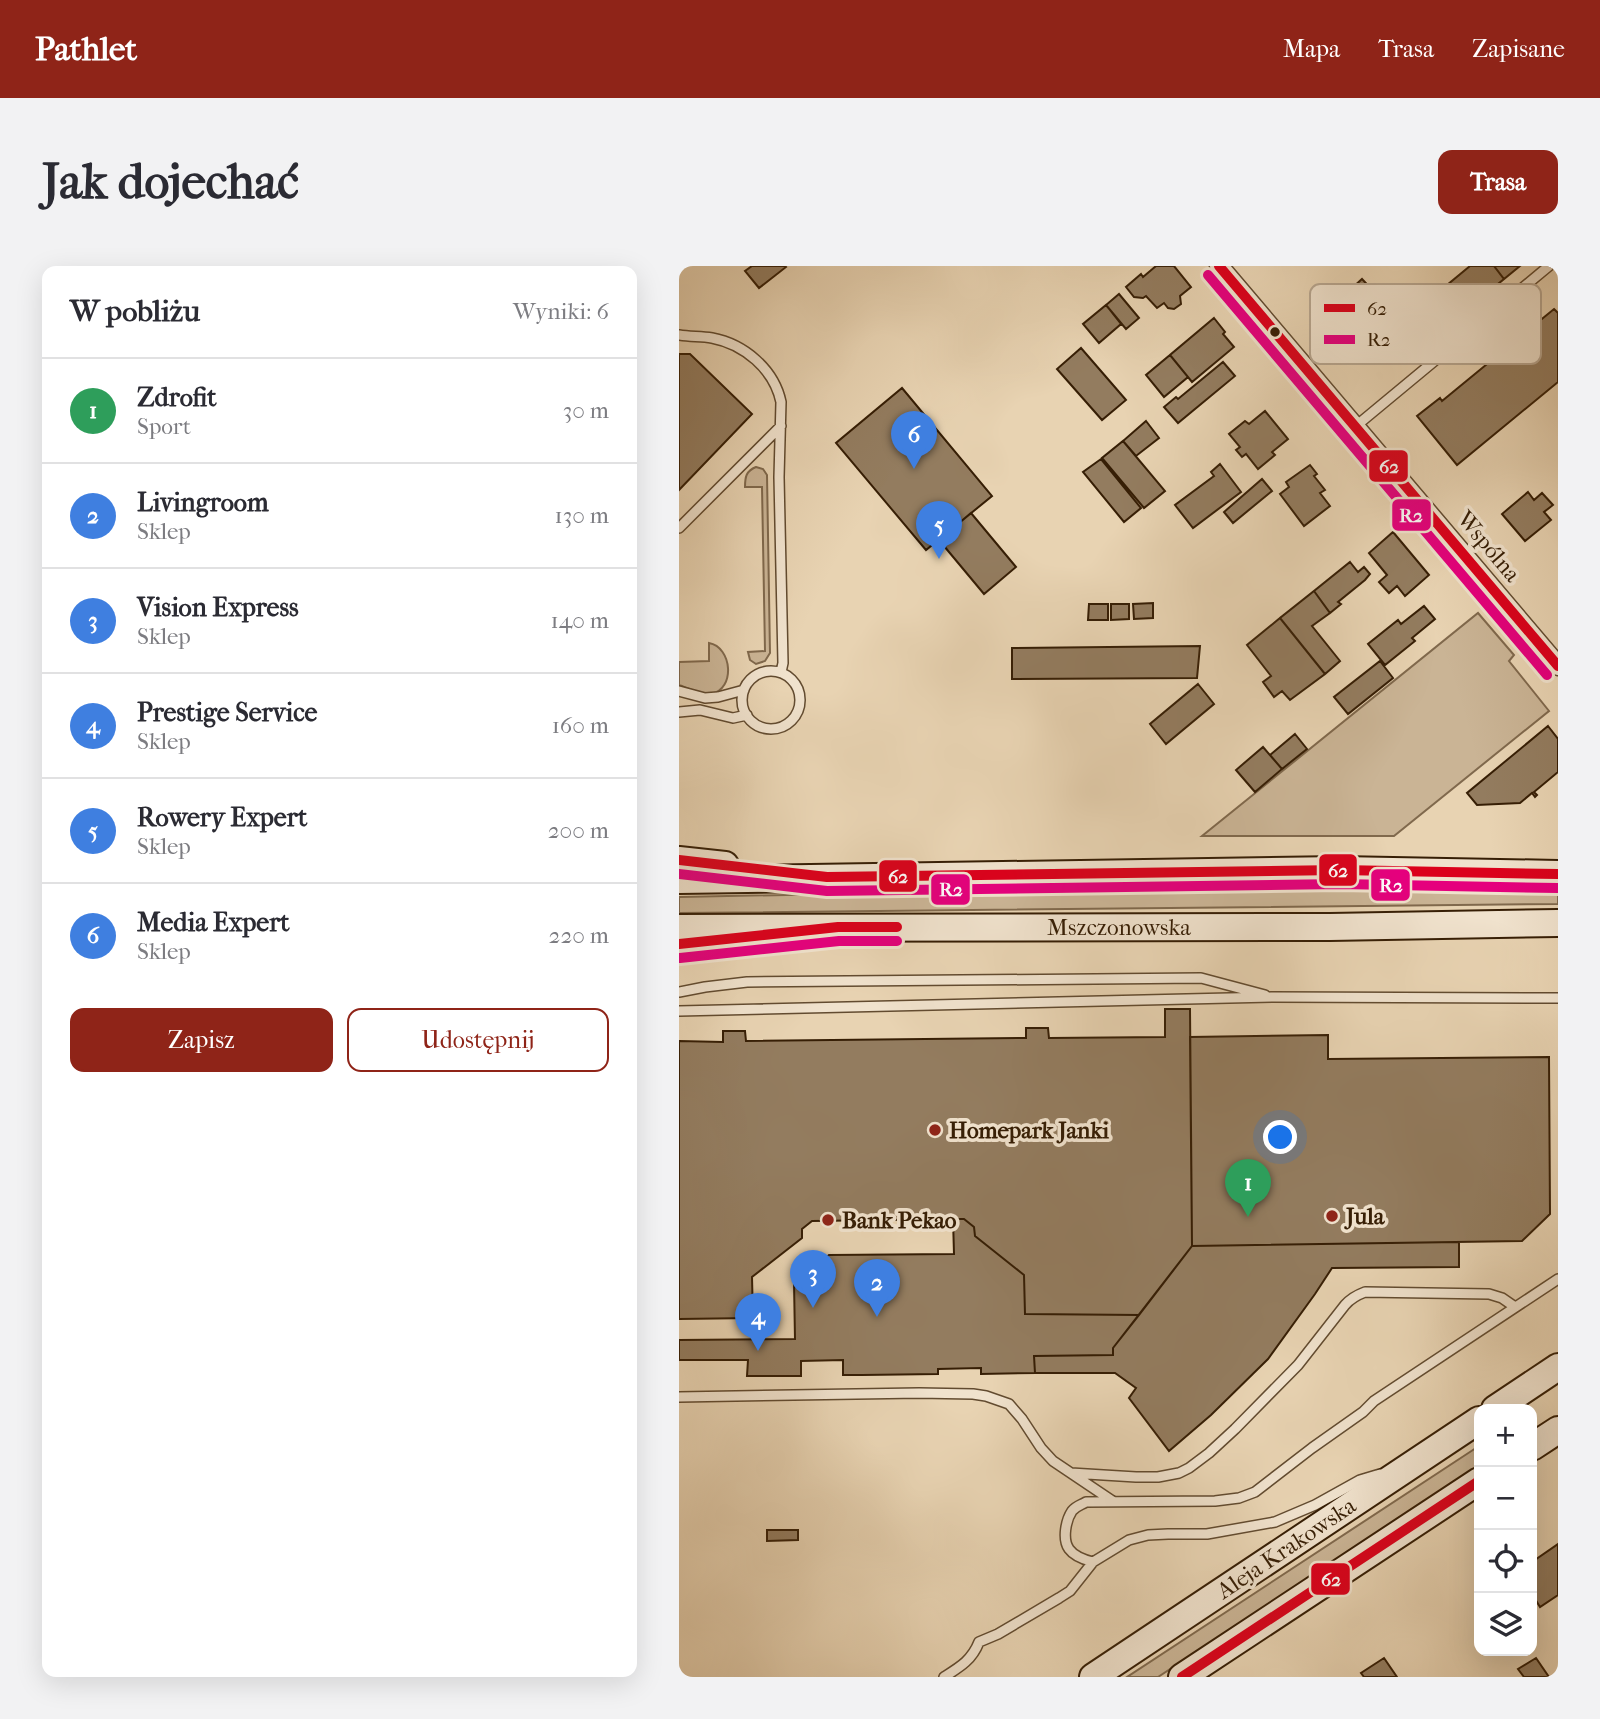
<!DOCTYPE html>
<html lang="pl">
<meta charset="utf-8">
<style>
:root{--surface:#fff;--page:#f2f2f3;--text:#2b2b33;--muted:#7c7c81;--line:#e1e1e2;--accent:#8f2418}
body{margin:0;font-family:"IM FELL French Canon",serif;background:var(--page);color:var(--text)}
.controls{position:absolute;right:21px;bottom:21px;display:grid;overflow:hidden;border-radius:14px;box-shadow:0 7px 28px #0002}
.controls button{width:63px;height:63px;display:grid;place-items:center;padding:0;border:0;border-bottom:2px solid var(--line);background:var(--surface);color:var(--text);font:35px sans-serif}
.you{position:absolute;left:602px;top:872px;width:24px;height:24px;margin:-18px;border:5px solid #fff;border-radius:50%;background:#1a73e8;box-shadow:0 0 0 10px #1a73e833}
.badge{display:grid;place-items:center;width:46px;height:46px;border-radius:50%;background:var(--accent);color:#fff;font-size:23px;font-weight:700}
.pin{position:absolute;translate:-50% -58px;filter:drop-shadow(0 2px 4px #0008)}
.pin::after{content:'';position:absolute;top:37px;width:24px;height:21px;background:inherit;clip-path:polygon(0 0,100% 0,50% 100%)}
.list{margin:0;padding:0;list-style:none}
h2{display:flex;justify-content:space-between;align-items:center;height:91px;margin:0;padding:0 28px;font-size:30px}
h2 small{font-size:23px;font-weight:400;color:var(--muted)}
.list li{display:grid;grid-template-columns:46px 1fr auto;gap:21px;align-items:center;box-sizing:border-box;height:105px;padding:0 28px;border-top:2px solid var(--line)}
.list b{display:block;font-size:26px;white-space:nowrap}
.list p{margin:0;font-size:23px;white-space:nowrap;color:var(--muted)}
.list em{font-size:23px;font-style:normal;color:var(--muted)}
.actions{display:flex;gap:14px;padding:21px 28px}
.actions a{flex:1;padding:16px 0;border:2px solid var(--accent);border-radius:14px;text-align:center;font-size:24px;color:var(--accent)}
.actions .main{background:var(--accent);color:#fff}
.icon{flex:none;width:38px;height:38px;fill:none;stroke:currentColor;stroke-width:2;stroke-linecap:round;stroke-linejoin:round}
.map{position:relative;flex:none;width:879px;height:1411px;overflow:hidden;border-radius:14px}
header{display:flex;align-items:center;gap:42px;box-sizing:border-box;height:98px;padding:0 35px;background:var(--accent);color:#fff}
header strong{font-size:33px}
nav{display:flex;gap:38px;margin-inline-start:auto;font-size:24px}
.intro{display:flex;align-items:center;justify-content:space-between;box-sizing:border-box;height:168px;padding:0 42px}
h1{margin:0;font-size:49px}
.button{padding:18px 32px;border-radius:14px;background:var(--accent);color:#fff;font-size:24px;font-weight:700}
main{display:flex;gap:42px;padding:0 42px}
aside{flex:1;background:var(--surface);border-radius:14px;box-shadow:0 7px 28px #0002}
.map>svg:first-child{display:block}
.green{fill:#cab495;stroke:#80694d;stroke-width:2}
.building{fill:#937c5f;stroke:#361e05;stroke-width:2}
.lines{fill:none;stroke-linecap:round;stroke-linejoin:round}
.lane-casing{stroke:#624b30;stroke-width:12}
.street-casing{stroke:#624b30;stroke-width:21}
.secondary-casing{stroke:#361e05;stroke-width:30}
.lane{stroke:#f0e2cd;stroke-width:9}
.street{stroke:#f0e2cd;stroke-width:18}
.secondary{stroke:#f0e2cd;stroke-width:26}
.bus-1-casing{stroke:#f0e2cd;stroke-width:16}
.bus-2-casing{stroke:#f0e2cd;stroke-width:16}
.bus-1{stroke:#db011c;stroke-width:10}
.bus-2{stroke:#e5007d;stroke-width:10}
.bus-dot{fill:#361e05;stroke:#f0e2cd;stroke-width:2.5}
.poi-dot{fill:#8f2418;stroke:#f0e2cd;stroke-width:2.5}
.labels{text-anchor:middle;stroke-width:7;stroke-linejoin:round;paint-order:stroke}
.street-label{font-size:23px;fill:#361e05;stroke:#f0e2cd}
.poi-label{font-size:23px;font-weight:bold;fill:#361e05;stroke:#f0e2cd;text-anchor:start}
.key{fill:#f0e2cd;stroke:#b8a791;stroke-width:2}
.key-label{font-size:19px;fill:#361e05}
.line-badge{stroke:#f0e2cd;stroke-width:2.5}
.badge-label{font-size:19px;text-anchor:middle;font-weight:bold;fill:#fff}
</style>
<header>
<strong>Pathlet</strong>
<nav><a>Mapa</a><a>Trasa</a><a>Zapisane</a></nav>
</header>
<div class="intro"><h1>Jak dojechać</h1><a class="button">Trasa</a></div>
<main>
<aside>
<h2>W pobliżu<small>Wyniki: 6</small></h2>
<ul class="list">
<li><span class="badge" style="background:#2e9e5b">1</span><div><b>Zdrofit</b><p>Sport</p></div><em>30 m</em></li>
<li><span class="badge" style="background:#3f7fe0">2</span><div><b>Livingroom</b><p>Sklep</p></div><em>130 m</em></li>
<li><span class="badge" style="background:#3f7fe0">3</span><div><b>Vision Express</b><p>Sklep</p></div><em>140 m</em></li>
<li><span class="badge" style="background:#3f7fe0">4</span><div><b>Prestige Service</b><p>Sklep</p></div><em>160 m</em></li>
<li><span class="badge" style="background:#3f7fe0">5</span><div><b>Rowery Expert</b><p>Sklep</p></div><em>200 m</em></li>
<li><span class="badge" style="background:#3f7fe0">6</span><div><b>Media Expert</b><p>Sklep</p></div><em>220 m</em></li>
</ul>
<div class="actions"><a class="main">Zapisz</a><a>Udostępnij</a></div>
</aside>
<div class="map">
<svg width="879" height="1411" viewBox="0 0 879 1411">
<rect width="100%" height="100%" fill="#e8d3b2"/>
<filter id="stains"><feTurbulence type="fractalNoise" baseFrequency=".00286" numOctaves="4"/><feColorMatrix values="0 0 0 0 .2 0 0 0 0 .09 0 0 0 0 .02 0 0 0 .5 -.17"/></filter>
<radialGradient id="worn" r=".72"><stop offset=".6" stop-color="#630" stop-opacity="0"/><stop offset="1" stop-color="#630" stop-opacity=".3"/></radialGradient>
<!-- green -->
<path class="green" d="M 77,201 L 84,203 L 88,209 L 91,387 L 86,395 L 77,398 L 71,394 L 69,386 L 86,385 L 83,221 L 66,221 C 66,211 67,205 77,201 Z
M 799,347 L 835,389 L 830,395 L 870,445 L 715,570 L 523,570 Z
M 30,377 C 53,381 57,423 32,428 C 23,429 9,422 0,419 L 0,396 L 30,395 Z
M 879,622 L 879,638 L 0,647 L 0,631 L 206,627 Z
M 800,1180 L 800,1200 L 479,1411 L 448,1411 Z"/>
<!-- building -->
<path class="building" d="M 73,0 L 106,0 L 107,1 L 80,22 L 66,5 Z
M 477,0 L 495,0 L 512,21 L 501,30 L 502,38 L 495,43 L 489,42 L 485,37 L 478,42 L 467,30 L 464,32 L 455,31 L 447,21 L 462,8 L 464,11 Z
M 791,0 L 815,0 L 825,13 L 776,53 L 756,29 Z
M 815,0 L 841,0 L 825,13 Z
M 683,13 L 712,44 L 693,61 L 688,56 L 682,62 L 676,63 L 669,59 L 667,54 L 670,46 L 659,35 Z
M 440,28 L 460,52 L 447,63 L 427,39 Z
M 427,39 L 442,58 L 420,77 L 404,58 Z
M 875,43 L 879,47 L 879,116 L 778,199 L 738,150 L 761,132 L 763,135 Z
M 535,52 L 546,66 L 544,68 L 555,81 L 513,116 L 491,89 Z
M 402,82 L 447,134 L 423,154 L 378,103 Z
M 0,88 L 11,88 L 73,148 L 0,224 Z
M 491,89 L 509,111 L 485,131 L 467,109 Z
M 544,96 L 556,110 L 499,157 L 485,141 L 497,131 L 499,133 Z
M 223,122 L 313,230 L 247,284 L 157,177 Z
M 586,145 L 609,173 L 593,186 L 596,189 L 579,203 L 567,188 L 563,191 L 557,184 L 561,181 L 550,168 L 566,155 L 570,158 Z
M 467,155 L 480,172 L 457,190 L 444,175 Z
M 444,175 L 486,225 L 465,242 L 423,192 Z
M 422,193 L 462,242 L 445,256 L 404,206 Z
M 541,198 L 562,226 L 514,262 L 496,239 L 535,210 L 532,206 Z
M 631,199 L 638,208 L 635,210 L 646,224 L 641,227 L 651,240 L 625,260 L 601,228 L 610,221 L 607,216 Z
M 583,213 L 593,225 L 554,257 L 545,246 Z
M 849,226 L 855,234 L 863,227 L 874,239 L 865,246 L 872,254 L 846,275 L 823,248 Z
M 292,247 L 337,301 L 305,328 L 260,274 Z
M 714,266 L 750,309 L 726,330 L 718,320 L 710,327 L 700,316 L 708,309 L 690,287 Z
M 671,296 L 679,306 L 685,301 L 691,308 L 686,314 L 659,336 L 662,338 L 651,347 L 635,325 Z
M 635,325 L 651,347 L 633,360 L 661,395 L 646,408 L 601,352 Z
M 474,337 L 474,352 L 455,353 L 454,338 Z
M 410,338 L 429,338 L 429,354 L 409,354 Z
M 432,338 L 450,338 L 450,353 L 432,354 Z
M 745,340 L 756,353 L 733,372 L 736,375 L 706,399 L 689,378 L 719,354 L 722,358 Z
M 601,352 L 646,408 L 611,434 L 603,425 L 595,431 L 584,416 L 592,410 L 568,379 Z
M 521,380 L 518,412 L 333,413 L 333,382 Z
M 701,395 L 714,412 L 669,448 L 655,431 Z
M 519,418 L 535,438 L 487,478 L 471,458 Z
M 869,460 L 879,473 L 879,506 L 855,526 L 858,529 L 856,531 L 853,527 L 841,537 L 798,539 L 788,527 Z
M 616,468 L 628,483 L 603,503 L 591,489 Z
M 584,481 L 603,503 L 576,526 L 557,504 Z
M 486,743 L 511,743 L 513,980 L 460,1049 L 346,1048 L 345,1009 L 296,970 L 295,961 L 285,953 L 274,953 L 133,955 L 123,963 L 123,972 L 73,1011 L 74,1052 L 0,1053 L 0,775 L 44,776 L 44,765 L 66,765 L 67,775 L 347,772 L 347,762 L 369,762 L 370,772 L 486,771 Z
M 649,769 L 649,793 L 870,791 L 871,948 L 843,975 L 513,980 L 511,771 Z
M 274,953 L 285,953 L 295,961 L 296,970 L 345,1009 L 346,1048 L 460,1049 L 434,1082 L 434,1089 L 355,1090 L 356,1107 L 302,1108 L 302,1102 L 259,1103 L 259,1108 L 183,1109 L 164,1109 L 164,1094 L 122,1095 L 122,1110 L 68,1110 L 69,1094 L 0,1094 L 0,1074 L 116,1073 L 115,1016 L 150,989 L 275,988 Z
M 780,976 L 780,1001 L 653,1002 L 636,1028 L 589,1093 L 532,1149 L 490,1185 L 450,1132 L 457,1122 L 436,1107 L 356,1107 L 355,1090 L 434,1089 L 434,1082 L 513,980 Z
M 88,1264 L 119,1264 L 119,1274 L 88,1275 Z
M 879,1278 L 879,1329 L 861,1341 L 853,1328 L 853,1296 Z
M 705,1392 L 718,1411 L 685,1411 L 682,1407 Z
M 857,1392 L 870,1411 L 845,1411 L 839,1403 Z"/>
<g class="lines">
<!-- lane casing -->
<g class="lane-casing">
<path id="lane" d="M 0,69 C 11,71 22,70 33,72 C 65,78 95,103 102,136 L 100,211 L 104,397 L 102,406
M 677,160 L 870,0
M 0,262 L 102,160
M63 434a29 29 0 1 1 58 0a29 29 0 1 1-58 0Z
M 0,425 L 26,432 L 39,431 L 65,424
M 0,446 L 21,444 L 54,452 L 68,449
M 0,726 L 26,721 L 68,716 L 522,712 L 586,729
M 0,745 L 594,731 L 879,732
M 0,1131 L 240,1127 L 294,1128 L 307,1130 L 330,1138 L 343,1153 L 362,1182 L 374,1195 L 435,1236
M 392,1207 L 457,1211 L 479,1211 L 500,1207 L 510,1202 L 530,1187 L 556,1163 L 619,1099 L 666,1039 C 672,1032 678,1029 686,1026 L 810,1028 L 823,1032 L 836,1041
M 414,1296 C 406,1294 395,1290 390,1283 C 383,1273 387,1254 393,1245 C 397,1240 402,1239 407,1236 L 536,1235 L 560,1232 L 576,1226 L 633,1182 L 684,1146 L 695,1135 L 879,1013
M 265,1411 C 281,1401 293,1394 300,1376 L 319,1368 L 380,1332 L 391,1325 L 414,1296 L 450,1274 L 469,1269 L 489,1268 L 528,1268 L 596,1256 L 636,1239 L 681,1214 L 701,1208"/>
</g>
<!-- street casing -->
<g class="street-casing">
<path id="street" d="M 540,0 L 879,400"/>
</g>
<!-- secondary casing -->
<g class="secondary-casing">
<path id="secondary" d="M 0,594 L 46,599
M 0,614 L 661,604 L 879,608
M 0,662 L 651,661 L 879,657
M 816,1143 L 879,1101
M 853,1181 L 879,1164
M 414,1411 L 800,1154
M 503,1411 L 800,1215"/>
</g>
<!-- lane -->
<use href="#lane" class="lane"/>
<!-- street -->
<use href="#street" class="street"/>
<!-- secondary -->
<use href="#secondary" class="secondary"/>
<!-- bus-1 casing -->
<g class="bus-1-casing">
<path id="bus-1" d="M 540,0 L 879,400
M 0,594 L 148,611 L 661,604 L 879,608
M 0,678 L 159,661 L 218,661
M 503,1411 L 800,1215"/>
</g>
<!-- bus-2 casing -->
<g class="bus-2-casing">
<path id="bus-2" d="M 529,9 L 868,409
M 0,608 L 148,625 L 661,618 L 879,622
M 1,692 L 160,675 L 218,675"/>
</g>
<!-- bus-1 -->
<use href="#bus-1" class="bus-1"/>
<!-- bus-2 -->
<use href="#bus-2" class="bus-2"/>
</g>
<!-- markers -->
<circle class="bus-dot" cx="596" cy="66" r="6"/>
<g class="poi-dot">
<circle cx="256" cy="864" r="7"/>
<circle cx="653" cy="950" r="7"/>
<circle cx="149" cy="954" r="7"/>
</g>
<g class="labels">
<!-- street labels -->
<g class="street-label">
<text transform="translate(810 280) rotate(50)" y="8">Wspólna</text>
<text x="440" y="669">Mszczonowska</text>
<text transform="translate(607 1282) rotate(-34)" y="8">Aleja Krakowska</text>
</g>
<!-- poi labels -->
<g class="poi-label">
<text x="270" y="872">Homepark Janki</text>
<text x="667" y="958">Jula</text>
<text x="163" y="962">Bank Pekao</text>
</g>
</g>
<!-- legend -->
<rect x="631" y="18" width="231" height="80" rx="10" class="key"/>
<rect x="645" y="38" width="31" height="8" fill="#db011c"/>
<rect x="645" y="69" width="31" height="9" fill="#e5007d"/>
<g class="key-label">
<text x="688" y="49">62</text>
<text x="688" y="80">R2</text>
</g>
<g class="line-badge">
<rect x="689" y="183" width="41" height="34" rx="7" fill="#db011c"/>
<rect x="712" y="232" width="41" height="34" rx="7" fill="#e5007d"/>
<rect x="639" y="587" width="40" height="34" rx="7" fill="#db011c"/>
<rect x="199" y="593" width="40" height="34" rx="7" fill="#db011c"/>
<rect x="691" y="602" width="41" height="34" rx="7" fill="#e5007d"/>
<rect x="251" y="607" width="41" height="33" rx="7" fill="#e5007d"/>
<rect x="631" y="1296" width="41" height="34" rx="7" fill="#db011c"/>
</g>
<g class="badge-label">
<text x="710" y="207">62</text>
<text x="732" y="256">R2</text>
<text x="659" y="611">62</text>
<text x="219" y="617">62</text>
<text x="712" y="626">R2</text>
<text x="272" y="630">R2</text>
<text x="652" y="1320">62</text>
</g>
<rect width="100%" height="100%" filter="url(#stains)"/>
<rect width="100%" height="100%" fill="url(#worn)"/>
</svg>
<div class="controls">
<button>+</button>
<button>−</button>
<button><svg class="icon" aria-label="locate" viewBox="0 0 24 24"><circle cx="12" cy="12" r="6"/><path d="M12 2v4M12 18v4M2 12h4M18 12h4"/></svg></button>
<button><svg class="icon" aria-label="layers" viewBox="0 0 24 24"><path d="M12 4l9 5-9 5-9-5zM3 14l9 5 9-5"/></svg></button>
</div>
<div class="you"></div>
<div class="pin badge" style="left:569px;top:951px;background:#2e9e5b">1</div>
<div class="pin badge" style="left:198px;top:1051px;background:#3f7fe0">2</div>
<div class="pin badge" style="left:134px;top:1042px;background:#3f7fe0">3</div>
<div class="pin badge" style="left:79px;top:1085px;background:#3f7fe0">4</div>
<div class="pin badge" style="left:260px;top:293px;background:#3f7fe0">5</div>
<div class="pin badge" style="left:235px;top:203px;background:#3f7fe0">6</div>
</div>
</main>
